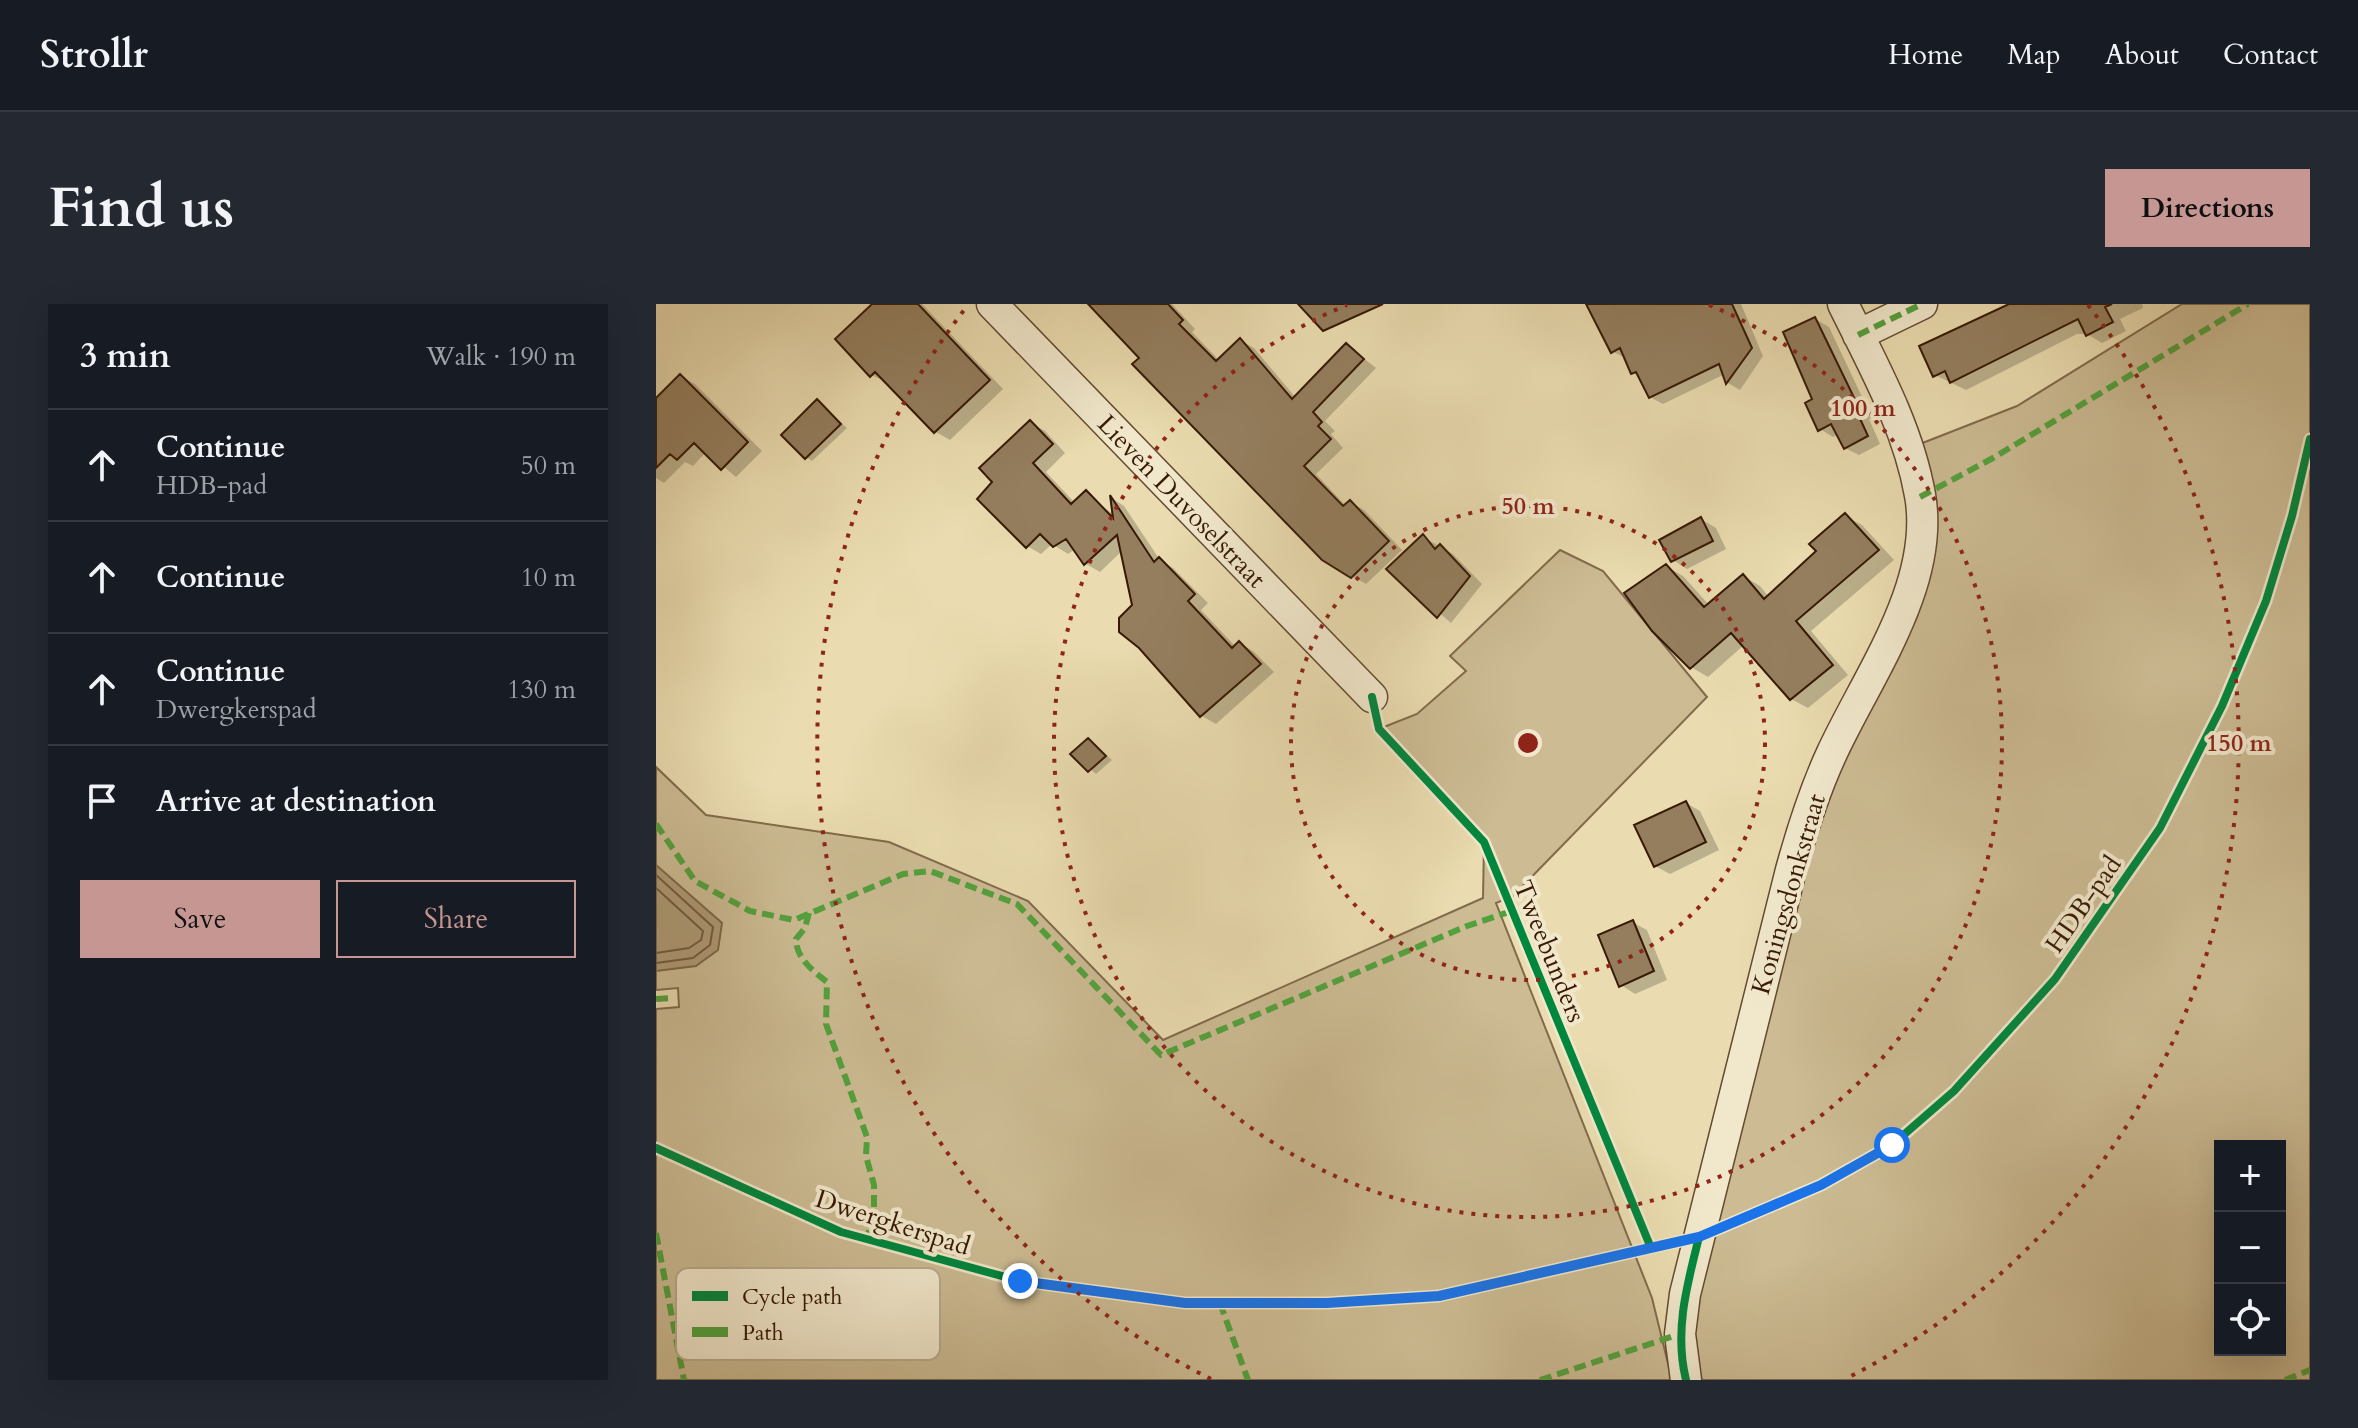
<!DOCTYPE html>
<meta charset="utf-8">
<style>
:root{--surface:#171b24;--page:#242831;--text:#f1f3f6;--muted:#9ea1a6;--line:#363941;--accent:#c59692}
body{margin:0;font-family:Cardo,serif;background:var(--page);color:var(--text)}
.controls{position:absolute;right:24px;bottom:24px;display:grid;overflow:hidden;border-radius:0px;box-shadow:0 8px 32px #0002}
.controls button{width:72px;height:72px;display:grid;place-items:center;padding:0;border:0;border-bottom:2px solid var(--line);background:var(--surface);color:var(--text);font:40px sans-serif}
.stop{position:absolute;width:24px;height:24px;margin:-18px;border:6px solid #1a73e8;border-radius:50%;background:#fff}
.stop.end{background:#1a73e8;border-color:#fff;box-shadow:0 2px 8px #0008}
.list{margin:0;padding:0;list-style:none}
h2{display:flex;justify-content:space-between;align-items:center;height:104px;margin:0;padding:0 32px;font-size:34px}
h2 small{font-size:26px;font-weight:400;color:var(--muted)}
.list li{display:grid;grid-template-columns:52px 1fr auto;gap:24px;align-items:center;box-sizing:border-box;height:112px;padding:0 32px;border-top:2px solid var(--line)}
.list b{display:block;font-size:30px;white-space:nowrap}
.list p{margin:0;font-size:26px;white-space:nowrap;color:var(--muted)}
.list em{font-size:26px;font-style:normal;color:var(--muted)}
.actions{display:flex;gap:16px;padding:24px 32px}
.actions a{flex:1;padding:18px 0;border:2px solid var(--accent);border-radius:0px;text-align:center;font-size:28px;color:var(--accent)}
.actions .main{background:var(--accent);color:#111}
.icon{flex:none;width:44px;height:44px;fill:none;stroke:currentColor;stroke-width:2;stroke-linecap:round;stroke-linejoin:round}
.map{position:relative;flex:none;width:1654px;height:1076px;overflow:hidden;border-radius:0px}
header{display:flex;align-items:center;gap:48px;box-sizing:border-box;height:112px;padding:0 40px;background:var(--surface);border-bottom:2px solid var(--line)}
header strong{font-size:38px}
nav{display:flex;gap:44px;margin-inline-start:auto;font-size:28px}
.intro{display:flex;align-items:center;justify-content:space-between;box-sizing:border-box;height:192px;padding:0 48px}
h1{margin:0;font-size:56px}
.button{padding:20px 36px;border-radius:0px;background:var(--accent);color:#111;font-size:28px;font-weight:700}
main{display:flex;gap:48px;padding:0 48px}
aside{flex:1;background:var(--surface);border-radius:0px;box-shadow:0 8px 32px #0002}
.map>svg:first-child{display:block}
.green{fill:#ccbb93;stroke:#826a4c;stroke-width:2;fill-rule:evenodd}
.water{fill:#ad9a76;stroke:#7e6649;stroke-width:2}
.shadow{fill:#0003}
.lines{fill:none;stroke-linecap:round;stroke-linejoin:round}
.shore{stroke:#725a3e;stroke-width:2}
.building{fill:#947e5e;stroke:#371905;stroke-width:2}
.minor-casing{stroke:#644a30;stroke-width:33}
.minor{stroke:#f1e8cc;stroke-width:30}
.quiet{stroke:#53a13d;stroke-width:6;stroke-dasharray:12 6;stroke-linecap:butt}
.cycleway-casing{stroke:#f1e8cc;stroke-width:13}
.cycleway{stroke:#00873e;stroke-width:8}
.route{stroke:#1a73e8;stroke-width:10}
.ring{fill:none;stroke:#8f2418;stroke-width:4;stroke-dasharray:4 8}
.labels{text-anchor:middle;stroke-width:8;stroke-linejoin:round;paint-order:stroke}
.street-label{font-size:26px;fill:#371905;stroke:#f1e8cc}
.key{fill:#f1e8cc;stroke:#b9aa90;stroke-width:2}
.key-label{font-size:22px;fill:#371905}
.centre{fill:#8f2418;stroke:#f1e8cc;stroke-width:4}
.ring-label{font-size:24px;text-anchor:middle;font-weight:bold;fill:#8f2418;stroke:#f1e8cc;stroke-width:8;stroke-linejoin:round;paint-order:stroke}
</style>
<header>
<strong>Strollr</strong>
<nav><a>Home</a><a>Map</a><a>About</a><a>Contact</a></nav>
</header>
<div class="intro"><h1>Find us</h1><a class="button">Directions</a></div>
<main>
<aside>
<h2>3 min<small>Walk · 190 m</small></h2>
<ul class="list">
<li><svg class="icon" aria-label="ahead" viewBox="0 0 24 24"><path d="M12 20V5M6 11l6-6 6 6"/></svg><div><b>Continue</b><p>HDB-pad</p></div><em>50 m</em></li>
<li><svg class="icon" aria-label="ahead" viewBox="0 0 24 24"><path d="M12 20V5M6 11l6-6 6 6"/></svg><div><b>Continue</b></div><em>10 m</em></li>
<li><svg class="icon" aria-label="ahead" viewBox="0 0 24 24"><path d="M12 20V5M6 11l6-6 6 6"/></svg><div><b>Continue</b><p>Dwergkerspad</p></div><em>130 m</em></li>
<li><svg class="icon" aria-label="arrive" viewBox="0 0 24 24"><path d="M6 21V4h12l-3 4 3 4H6"/></svg><div><b>Arrive at destination</b></div></li>
</ul>
<div class="actions"><a class="main">Save</a><a>Share</a></div>
</aside>
<div class="map">
<svg width="1654" height="1076" viewBox="0 0 1654 1076">
<rect width="100%" height="100%" fill="#eadcb0"/>
<filter id="stains"><feTurbulence type="fractalNoise" baseFrequency=".0025" numOctaves="4"/><feColorMatrix values="0 0 0 0 .2 0 0 0 0 .09 0 0 0 0 .02 0 0 0 .5 -.17"/></filter>
<radialGradient id="worn" r=".72"><stop offset=".6" stop-color="#630" stop-opacity="0"/><stop offset="1" stop-color="#630" stop-opacity=".3"/></radialGradient>
<!-- green -->
<path class="green" d="M 1526,0 L 1654,0 L 1654,1076 L 1046,1076 L 1038,1055 L 1035,1014 L 1149,569 L 1166,510 L 1189,455 L 1261,313 L 1276,253 L 1264,140 L 1361,102 ZM 1564,842 L 1624,842 L 1624,1046 L 1564,1046 Z
M 904,246 L 947,267 L 1051,393 L 857,592 L 840,599 L 996,994 L 1016,1076 L 0,1076 L 0,705 L 23,703 L 22,684 L 0,686 L 0,463 L 50,511 L 233,538 L 372,597 L 507,736 L 827,594 L 828,538 L 723,425 L 761,410 L 810,367 L 794,352 Z"/>
<!-- water -->
<path class="water" d="M 0,561 L 66,619 L 62,646 L 40,662 L 0,667 Z"/>
<!-- shadow -->
<path class="shadow" d="M 219,0 L 266,0 L 347,85 L 294,136 L 280,128 L 231,78 L 215,71 Z
M 489,0 L 516,0 L 539,25 L 536,28 L 563,56 L 584,36 L 598,44 L 640,94 L 691,41 L 720,64 L 669,117 L 679,127 L 675,130 L 687,144 L 660,170 L 690,202 L 694,198 L 708,206 L 746,246 L 710,280 L 696,272 L 486,54 Z
M 937,0 L 1085,0 L 1107,52 L 1084,86 L 1072,79 L 1069,70 L 1007,100 L 994,93 L 985,73 L 977,69 L 969,54 L 956,47 Z
M 1357,0 L 1486,0 L 1487,4 L 1464,15 L 1470,27 L 1446,39 L 1431,30 L 1421,30 L 1310,86 L 1279,71 Z
M 1159,15 L 1173,23 L 1216,114 L 1213,115 L 1224,140 L 1203,151 L 1189,144 L 1183,130 L 1177,133 L 1164,125 L 1158,96 Z
M 24,72 L 39,80 L 106,147 L 80,173 L 50,148 L 37,162 L 29,158 L 8,179 L 0,174 L 0,97 Z
M 161,98 L 191,124 L 156,157 L 150,153 Z
M 375,119 L 389,127 L 409,149 L 390,168 L 419,199 L 430,189 L 459,212 L 457,195 L 468,202 L 504,256 L 517,264 L 552,299 L 545,306 L 580,343 L 583,339 L 597,347 L 618,368 L 560,420 L 546,412 L 484,342 L 466,247 L 444,268 L 430,260 L 419,245 L 412,250 L 396,240 L 385,250 L 371,242 L 339,178 Z
M 1189,212 L 1206,221 L 1238,256 L 1155,327 L 1192,371 L 1152,404 L 1135,395 L 1088,341 L 1052,373 L 1035,363 L 1010,262 L 1027,272 L 1053,301 L 1087,272 L 1104,282 L 1113,293 L 1163,247 Z
M 1045,215 L 1060,224 L 1070,245 L 1031,265 L 1017,256 Z
M 767,233 L 797,250 L 826,280 L 795,319 L 733,265 Z
M 433,436 L 456,456 L 440,470 L 417,450 Z
M 1030,499 L 1044,507 L 1063,546 L 1014,570 L 999,562 Z
M 976,618 L 991,626 L 1011,676 L 979,690 L 965,681 Z"/>
<g class="lines">
<!-- shore -->
<path class="shore" d="M 0,571 L 57,623 L 54,641 L 37,654 L 0,659
M 0,584 L 47,627 L 45,636 L 33,644 L 0,649"/>
</g>
<!-- building -->
<path class="building" d="M 216,0 L 262,0 L 334,76 L 278,129 L 219,68 L 214,73 L 179,35 Z
M 432,0 L 512,0 L 527,16 L 523,20 L 560,57 L 584,34 L 636,95 L 690,39 L 708,55 L 657,108 L 666,118 L 662,122 L 675,135 L 648,162 L 687,202 L 694,196 L 733,237 L 695,274 L 666,256 L 476,60 L 483,54 Z
M 642,0 L 727,0 L 667,27 Z
M 930,0 L 1076,0 L 1096,44 L 1070,80 L 1063,60 L 993,94 L 980,68 L 975,70 L 964,44 L 955,49 Z
M 1353,0 L 1456,0 L 1449,3 L 1457,18 L 1430,32 L 1422,15 L 1294,79 L 1289,67 L 1277,73 L 1263,42 Z
M 1159,13 L 1204,106 L 1201,108 L 1212,132 L 1188,145 L 1175,120 L 1162,127 L 1149,99 L 1156,95 L 1127,28 Z
M 24,70 L 92,138 L 65,166 L 38,139 L 21,156 L 14,150 L 0,164 L 0,94 Z
M 161,95 L 185,120 L 149,155 L 125,131 Z
M 374,116 L 397,140 L 377,159 L 415,200 L 430,186 L 457,214 L 454,191 L 498,258 L 503,253 L 539,290 L 532,297 L 576,344 L 583,337 L 605,360 L 544,413 L 483,344 L 463,328 L 463,314 L 476,301 L 461,231 L 428,261 L 410,235 L 397,243 L 384,230 L 370,244 L 321,195 L 336,178 L 323,164 Z
M 1189,209 L 1223,246 L 1140,317 L 1177,361 L 1134,396 L 1075,329 L 1034,365 L 996,327 L 968,289 L 1010,260 L 1048,303 L 1087,270 L 1108,295 L 1160,247 L 1153,240 Z
M 1045,213 L 1057,237 L 1015,258 L 1003,236 Z
M 767,230 L 779,245 L 784,240 L 814,272 L 781,314 L 730,265 Z
M 432,434 L 450,452 L 432,468 L 414,450 Z
M 1030,497 L 1050,538 L 998,563 L 978,521 Z
M 977,616 L 998,667 L 963,683 L 942,631 Z"/>
<g class="lines">
<!-- minor casing -->
<g class="minor-casing">
<path id="minor" d="M 336,0 L 716,393
M 1202,31 L 1266,0
M 1030,1076 L 1024,1030 L 1029,990 L 1135,566 C 1146,526 1158,488 1175,451 C 1210,374 1280,281 1264,191 C 1252,123 1217,61 1187,0"/>
</g>
<!-- minor -->
<use href="#minor" class="minor"/>
<!-- quiet -->
<path class="quiet" d="M 1202,31 L 1266,0
M 1264,193 L 1337,154 L 1592,0
M 0,520 L 39,577 L 94,607 L 138,616 L 247,570 L 274,567 L 361,600 L 505,751 L 811,622 L 856,607
M 153,609 L 149,624 L 140,635 C 140,654 157,667 171,678 L 170,720 L 211,833 L 210,852 L 218,881 L 218,909 L 211,935
M 0,695 L 16,694
M 0,929 L 28,1076
M 564,999 L 592,1076
M 884,1076 L 1024,1030
M 1629,1076 L 1654,1066"/>
<!-- cycleway casing -->
<g class="cycleway-casing">
<path id="cycleway" d="M 716,393 L 723,425 L 828,538 L 995,944
M 0,844 L 185,928 L 364,977 L 529,999 L 671,999 L 783,992 L 1043,933 L 1165,881 L 1236,841 L 1298,787 L 1399,675 L 1504,524 L 1566,402 L 1610,297 L 1636,212 L 1654,135
M 1030,1076 C 1018,1027 1031,981 1043,933"/>
</g>
<!-- cycleway -->
<use href="#cycleway" class="cycleway"/>
</g>
<g class="lines">
<!-- route -->
<path class="route" d="M 364,977 L 529,999 L 671,999 L 783,992 L 1043,933 L 1165,881 L 1236,841"/>
</g>
<!-- distance rings -->
<g class="ring">
<circle cx="872" cy="439" r="237"/>
<path d="M1053 1A474 474 0 1 1 691 1"/>
<path d="M555 1075A711 711 0 0 1 312 1M1432 1A711 711 0 0 1 1189 1075"/>
</g>
<g class="labels">
<!-- street labels -->
<g class="street-label">
<text transform="translate(526 197) rotate(46)" y="9">Lieven Duvoselstraat</text>
<text transform="translate(1132 590) rotate(-74)" y="9">Koningsdonkstraat</text>
<text transform="translate(1427 600) rotate(-55)" y="9">HDB-pad</text>
<text transform="translate(894 647) rotate(68)" y="9">Tweebunders</text>
<text transform="translate(237 918) rotate(18)" y="9">Dwergkerspad</text>
</g>
</g>
<!-- legend -->
<rect x="20" y="964" width="264" height="92" rx="12" class="key"/>
<rect x="36" y="987" width="36" height="10" fill="#00873e"/>
<rect x="36" y="1023" width="36" height="10" fill="#53a13d"/>
<g class="key-label">
<text x="86" y="1000">Cycle path</text>
<text x="86" y="1036">Path</text>
</g>
<circle cx="872" cy="439" r="12" class="centre"/>
<g class="ring-label">
<text x="1207" y="112">100 m</text>
<text x="872" y="210">50 m</text>
<text x="1583" y="447">150 m</text>
</g>
<rect width="100%" height="100%" filter="url(#stains)"/>
<rect width="100%" height="100%" fill="url(#worn)"/>
</svg>
<div class="controls">
<button>+</button>
<button>−</button>
<button><svg class="icon" aria-label="locate" viewBox="0 0 24 24"><circle cx="12" cy="12" r="6"/><path d="M12 2v4M12 18v4M2 12h4M18 12h4"/></svg></button>
</div>
<div class="stop" style="left:1236px;top:841px"></div>
<div class="stop end" style="left:364px;top:977px"></div>
</div>
</main>
